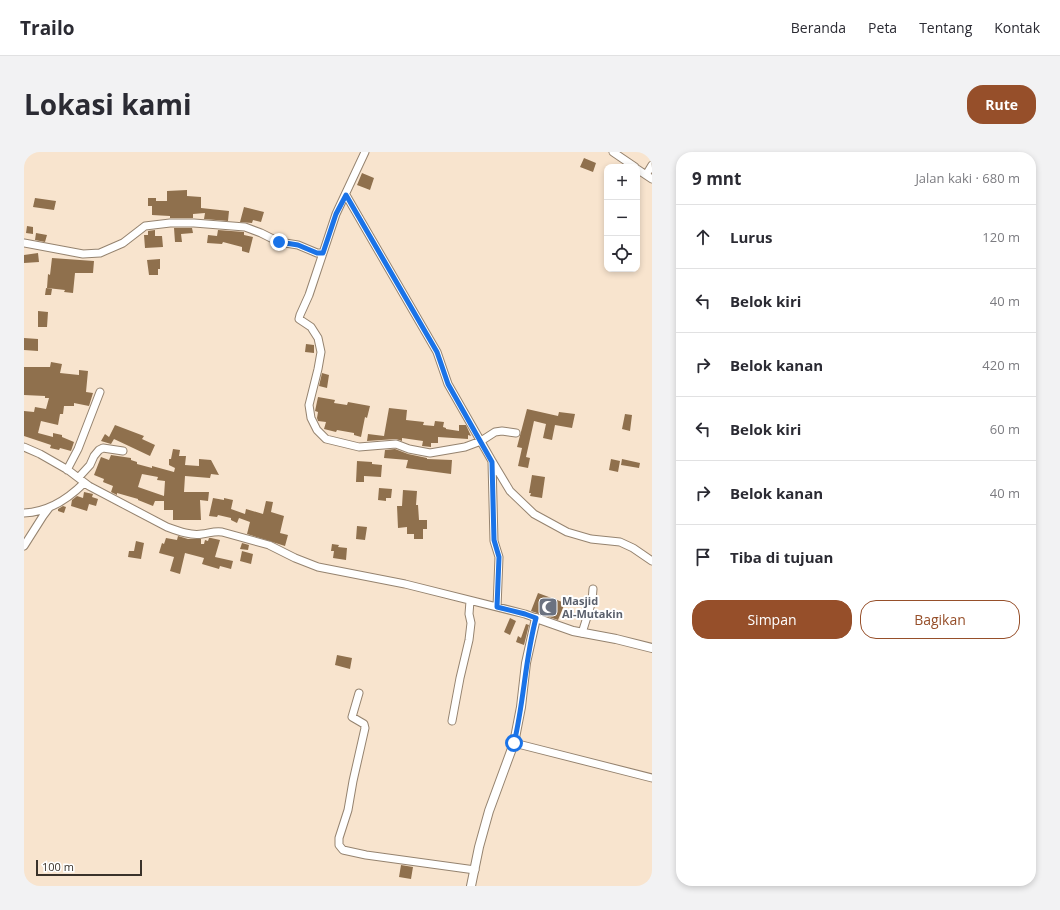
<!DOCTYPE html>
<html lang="id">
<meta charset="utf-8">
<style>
:root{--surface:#fff;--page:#f2f2f3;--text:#2b2b33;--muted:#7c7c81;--line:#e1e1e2;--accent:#964f2a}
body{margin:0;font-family:"Open Sans",sans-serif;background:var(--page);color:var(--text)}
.controls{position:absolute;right:12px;top:12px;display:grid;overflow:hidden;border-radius:8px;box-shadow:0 2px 6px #0003}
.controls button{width:36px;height:36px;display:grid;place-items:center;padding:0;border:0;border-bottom:1px solid var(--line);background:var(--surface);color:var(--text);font:20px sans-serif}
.scale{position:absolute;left:12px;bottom:10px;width:106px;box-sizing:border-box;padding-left:4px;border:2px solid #3a322a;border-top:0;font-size:11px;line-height:14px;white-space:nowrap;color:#3a322a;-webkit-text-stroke:3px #fff;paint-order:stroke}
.stop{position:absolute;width:12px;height:12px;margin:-9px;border:3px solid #1a73e8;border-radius:50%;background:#fff}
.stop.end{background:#1a73e8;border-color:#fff;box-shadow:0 1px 4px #0008}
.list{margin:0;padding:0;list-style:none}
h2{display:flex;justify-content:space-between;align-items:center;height:52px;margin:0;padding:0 16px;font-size:17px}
h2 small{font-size:13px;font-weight:400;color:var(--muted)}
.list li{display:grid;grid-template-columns:26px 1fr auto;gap:12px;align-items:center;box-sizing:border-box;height:64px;padding:0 16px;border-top:1px solid var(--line)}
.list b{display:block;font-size:15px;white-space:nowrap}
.list em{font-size:13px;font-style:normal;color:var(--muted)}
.actions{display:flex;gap:8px;padding:12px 16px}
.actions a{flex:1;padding:9px 0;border:1px solid var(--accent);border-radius:16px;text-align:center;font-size:14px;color:var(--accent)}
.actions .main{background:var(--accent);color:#fff}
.icon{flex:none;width:22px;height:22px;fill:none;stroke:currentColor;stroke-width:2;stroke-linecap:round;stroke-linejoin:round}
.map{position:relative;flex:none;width:628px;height:734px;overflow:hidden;border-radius:16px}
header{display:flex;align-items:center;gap:24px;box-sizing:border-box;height:56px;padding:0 20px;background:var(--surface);border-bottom:1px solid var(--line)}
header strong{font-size:19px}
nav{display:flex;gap:22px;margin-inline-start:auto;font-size:14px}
.intro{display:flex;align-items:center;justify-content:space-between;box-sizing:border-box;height:96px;padding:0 24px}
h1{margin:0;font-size:28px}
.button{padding:10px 18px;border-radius:16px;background:var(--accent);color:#fff;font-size:14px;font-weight:700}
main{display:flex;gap:24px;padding:0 24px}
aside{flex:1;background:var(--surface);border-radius:16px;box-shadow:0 2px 6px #0003}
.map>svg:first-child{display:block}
.building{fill:#8f704d;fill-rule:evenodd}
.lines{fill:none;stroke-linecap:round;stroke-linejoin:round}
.minor-casing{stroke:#95836f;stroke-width:9}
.tertiary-casing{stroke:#95836f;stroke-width:10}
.minor{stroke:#fff;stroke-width:7}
.tertiary{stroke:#fff;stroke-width:8}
.route{stroke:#1a73e8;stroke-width:5}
.labels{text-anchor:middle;stroke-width:4;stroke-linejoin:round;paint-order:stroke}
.worship-label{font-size:11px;font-weight:bold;fill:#5b616d;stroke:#fff;text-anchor:start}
</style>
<header>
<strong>Trailo</strong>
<nav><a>Beranda</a><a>Peta</a><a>Tentang</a><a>Kontak</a></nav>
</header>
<div class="intro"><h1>Lokasi kami</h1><a class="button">Rute</a></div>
<main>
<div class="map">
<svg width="628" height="734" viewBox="0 0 628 734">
<rect width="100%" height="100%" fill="#f8e4ce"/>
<!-- building -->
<path class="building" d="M 560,6 L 572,11 L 569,20 L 556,15 Z
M 338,21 L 350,26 L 346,38 L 333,33 Z
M 163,38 L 163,44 L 177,45 L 177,56 L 205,59 L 204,69 L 180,67 L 181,61 L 169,62 L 169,66 L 146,66 L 146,64 L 128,63 L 128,54 L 124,54 L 124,46 L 132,46 L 132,49 L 143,49 L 143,39 Z
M 11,46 L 32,49 L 30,58 L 9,55 Z
M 220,55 L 240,60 L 237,70 L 229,68 L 228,71 L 216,70 Z
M 3,74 L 9,75 L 9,82 L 2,81 Z
M 150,76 L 168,76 L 169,81 L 157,82 L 158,90 L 151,90 Z
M 131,78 L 131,84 L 138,84 L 139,95 L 121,96 L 120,83 L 124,83 L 124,79 Z
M 194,78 L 220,80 L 220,83 L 229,85 L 225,101 L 218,99 L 218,95 L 199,90 L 198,92 L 183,91 L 184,83 L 193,84 Z
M 12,81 L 23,83 L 21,90 L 11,88 Z
M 14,101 L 15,110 L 0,111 L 0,103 Z
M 28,106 L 70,109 L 69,121 L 51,121 L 49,141 L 40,140 L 41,138 L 23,136 L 24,122 L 26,123 Z
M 136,107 L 136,117 L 134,117 L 134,123 L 125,123 L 123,108 Z
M 22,136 L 28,137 L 27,143 L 21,143 Z
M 14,159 L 24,160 L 23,175 L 14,175 Z
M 0,186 L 14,187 L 14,199 L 0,198 Z
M 282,192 L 290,193 L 290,201 L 281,200 Z
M 27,210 L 38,212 L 36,221 L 55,223 L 55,218 L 64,219 L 62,240 L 69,241 L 65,254 L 50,251 L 50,254 L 40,254 L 39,262 L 36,262 L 34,273 L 17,269 L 14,281 L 29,285 L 29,281 L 38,283 L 38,285 L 50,290 L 47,299 L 36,296 L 35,298 L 26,296 L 27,293 L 0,284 L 0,259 L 10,260 L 11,255 L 22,257 L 25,246 L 21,246 L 21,244 L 0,243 L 0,215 L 26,215 Z
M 298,221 L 305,223 L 303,236 L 295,234 Z
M 294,245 L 311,248 L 310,251 L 323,253 L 324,250 L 346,254 L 343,266 L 341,265 L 337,285 L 330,283 L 330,281 L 313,278 L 312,280 L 300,277 L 302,270 L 294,269 L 293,266 L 294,260 L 291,259 Z
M 365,256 L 383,258 L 382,268 L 400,270 L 399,273 L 410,274 L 411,269 L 420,270 L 419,275 L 422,276 L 422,277 L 435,279 L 435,273 L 442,273 L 447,284 L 444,283 L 444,287 L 414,285 L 414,291 L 407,291 L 407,295 L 398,294 L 399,289 L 378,286 L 378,289 L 372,287 L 343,289 L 344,282 L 360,284 Z
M 503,257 L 534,264 L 535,260 L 551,262 L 548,276 L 531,273 L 528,288 L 519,286 L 522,272 L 510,269 L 502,305 L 506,306 L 504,316 L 494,314 L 498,296 L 493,295 Z
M 601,262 L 608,263 L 606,279 L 598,277 Z
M 91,273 L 120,284 L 118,287 L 131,293 L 126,304 L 90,287 L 87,292 L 77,289 L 81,282 L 85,285 Z
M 149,297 L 156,298 L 155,304 L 162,304 L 161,313 L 175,314 L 175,307 L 187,308 L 195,323 L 187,322 L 186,326 L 161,324 L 160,340 L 185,340 L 184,349 L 176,348 L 177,368 L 149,368 L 149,358 L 140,358 L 140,349 L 131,349 L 129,354 L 114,348 L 114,347 L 93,341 L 93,343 L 87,340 L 89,334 L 79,330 L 80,327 L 70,323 L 77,305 L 85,308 L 87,303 L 107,306 L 107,308 L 113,310 L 113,312 L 128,316 L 128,314 L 150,320 L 151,316 L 145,313 L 145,307 L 147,307 ZM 118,322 L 134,325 L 133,328 L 141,329 L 140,344 L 114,335 Z
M 371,297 L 384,302 L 403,306 L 403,307 L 428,308 L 427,322 L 382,316 L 384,308 L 360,306 L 361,298 Z
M 587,307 L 596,309 L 594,320 L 585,318 Z
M 598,307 L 616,311 L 615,316 L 597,313 Z
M 333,309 L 348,310 L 348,312 L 358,313 L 357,325 L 340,324 L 340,330 L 332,330 Z
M 508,323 L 521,325 L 518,346 L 506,344 L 507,341 L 505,341 Z
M 355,336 L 368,337 L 367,346 L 362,346 L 362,349 L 354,348 Z
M 379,338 L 393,339 L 392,353 L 394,353 L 395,368 L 403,368 L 403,377 L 399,377 L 399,387 L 390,387 L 390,382 L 383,382 L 383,375 L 374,376 L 373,354 L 378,354 Z
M 60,340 L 69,342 L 68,345 L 74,347 L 72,354 L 65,352 L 63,359 L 47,354 L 48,348 L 53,344 L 59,346 Z
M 189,346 L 200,348 L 200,346 L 209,348 L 207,357 L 221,362 L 222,357 L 239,362 L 242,349 L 249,350 L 247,360 L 260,364 L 256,381 L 264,383 L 261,394 L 223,382 L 226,370 L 215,366 L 213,371 L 207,368 L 207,366 L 194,363 L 193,365 L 185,364 Z
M 39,354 L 42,355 L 40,361 L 34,359 L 34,357 Z
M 333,374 L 343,375 L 341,388 L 332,387 Z
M 154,384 L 164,387 L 177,387 L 177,392 L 180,392 L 181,388 L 184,389 L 185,386 L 187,386 L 196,388 L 191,405 L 209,409 L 207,417 L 196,414 L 195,417 L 178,412 L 180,406 L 161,401 L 156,422 L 146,419 L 150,405 L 135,401 L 138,391 L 140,392 L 142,386 L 153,388 Z
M 112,389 L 120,391 L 117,407 L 104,405 L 105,399 L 110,399 Z
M 218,391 L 225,393 L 224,398 L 216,397 Z
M 308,392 L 315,393 L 314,395 L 323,396 L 322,408 L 309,406 L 310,399 L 307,399 Z
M 218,399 L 229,402 L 227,412 L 216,409 Z
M 514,441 L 541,451 L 534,468 L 507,459 Z
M 486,466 L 492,469 L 486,483 L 480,480 Z
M 502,472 L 505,473 L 500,493 L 492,490 L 494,484 L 497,486 Z
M 313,503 L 328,506 L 326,517 L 311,513 Z
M 377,713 L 389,715 L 387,727 L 375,725 Z"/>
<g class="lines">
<!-- minor casing -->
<g class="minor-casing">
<path id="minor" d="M 341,0 L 312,62 L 285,143 L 276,163 L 275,167 L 287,175 L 294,186 L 297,200 L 294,217 L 285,253 L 287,266 L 293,278 L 302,287 L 335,295 L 372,292 L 385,297 L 406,301 L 441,295 L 457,289 L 471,280 L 478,279 L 492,281
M 589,0 L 611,15
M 613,17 L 628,27
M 622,23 L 628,13
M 322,43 L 413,200 L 424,232 L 468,309 L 486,339 L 510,362 L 543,380 L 567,387 L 596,390 L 609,396 L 628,409
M 0,91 L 59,102 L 76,101 L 99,91 L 121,74 L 146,71 L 170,71 L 221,75 L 237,81 L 255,90 L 274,93 L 293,101 L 299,101
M 0,295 L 16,302 L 44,318 L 65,334 L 143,375 C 154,379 167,384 178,382 C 186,381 190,379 198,380 L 245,393 L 271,406 L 294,415 L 381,432 L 501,462 L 512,466
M 468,310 L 470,389 L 475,405 L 473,455
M 43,318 L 54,297 L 76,240
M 55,325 L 66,313 L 70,304 L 75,298 L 79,296 L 99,299
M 0,361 C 24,360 44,347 60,331
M 0,394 L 19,364 L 25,356
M 558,481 L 568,449 L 569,437
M 335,541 L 328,565 L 340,572 L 341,576 L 329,629 L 324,658 L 315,686 L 315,693 L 319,698 L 342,703 L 451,718
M 428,569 L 436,526 L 445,488 L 447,471 L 445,462 L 446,449
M 490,591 L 628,626"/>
</g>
<!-- tertiary casing -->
<g class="tertiary-casing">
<path id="tertiary" d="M 447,734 L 455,695 L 465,659 L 490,591 L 497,555 L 502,511 L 512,466 L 549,479 L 592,487 L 628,496"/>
</g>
<!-- minor -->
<use href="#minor" class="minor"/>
<!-- tertiary -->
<use href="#tertiary" class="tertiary"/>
</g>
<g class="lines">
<!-- route -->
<path class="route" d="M 255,90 L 274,93 L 293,101 L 299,101 L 312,62 L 322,43 L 413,200 L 424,232 L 468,310 L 470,388 L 475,405 L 473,455 L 501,462 L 512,466 C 501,507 500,550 490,591"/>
</g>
<!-- icons -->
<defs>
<g id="mosque-square" transform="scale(1)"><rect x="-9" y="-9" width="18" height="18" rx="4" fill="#6b7280" stroke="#fff"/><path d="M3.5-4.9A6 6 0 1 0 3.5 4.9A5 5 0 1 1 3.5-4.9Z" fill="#fff"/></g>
</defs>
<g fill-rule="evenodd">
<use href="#mosque-square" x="524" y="455"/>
</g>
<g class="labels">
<!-- worship labels -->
<g class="worship-label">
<text x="538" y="453">Masjid<tspan x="538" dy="13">Al-Mutakin</tspan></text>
</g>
</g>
</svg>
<div class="controls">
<button>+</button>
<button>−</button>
<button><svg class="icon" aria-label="locate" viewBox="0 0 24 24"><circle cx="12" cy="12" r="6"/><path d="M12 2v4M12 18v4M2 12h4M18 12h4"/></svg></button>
</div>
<div class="scale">100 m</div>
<div class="stop" style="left:490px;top:591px"></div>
<div class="stop end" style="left:255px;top:90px"></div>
</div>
<aside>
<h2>9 mnt<small>Jalan kaki · 680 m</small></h2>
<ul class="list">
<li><svg class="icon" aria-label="ahead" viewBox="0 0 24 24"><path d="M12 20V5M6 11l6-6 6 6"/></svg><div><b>Lurus</b></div><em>120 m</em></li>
<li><svg class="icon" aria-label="left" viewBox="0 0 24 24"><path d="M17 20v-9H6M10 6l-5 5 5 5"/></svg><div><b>Belok kiri</b></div><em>40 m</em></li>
<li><svg class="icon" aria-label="right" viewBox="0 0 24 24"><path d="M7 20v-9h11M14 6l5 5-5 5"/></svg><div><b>Belok kanan</b></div><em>420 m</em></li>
<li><svg class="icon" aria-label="left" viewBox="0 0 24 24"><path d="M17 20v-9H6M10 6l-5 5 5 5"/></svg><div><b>Belok kiri</b></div><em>60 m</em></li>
<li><svg class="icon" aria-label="right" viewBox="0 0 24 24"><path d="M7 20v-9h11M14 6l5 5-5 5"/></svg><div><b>Belok kanan</b></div><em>40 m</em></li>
<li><svg class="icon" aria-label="arrive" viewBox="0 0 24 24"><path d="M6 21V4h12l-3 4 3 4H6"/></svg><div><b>Tiba di tujuan</b></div></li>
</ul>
<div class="actions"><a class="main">Simpan</a><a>Bagikan</a></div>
</aside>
</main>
